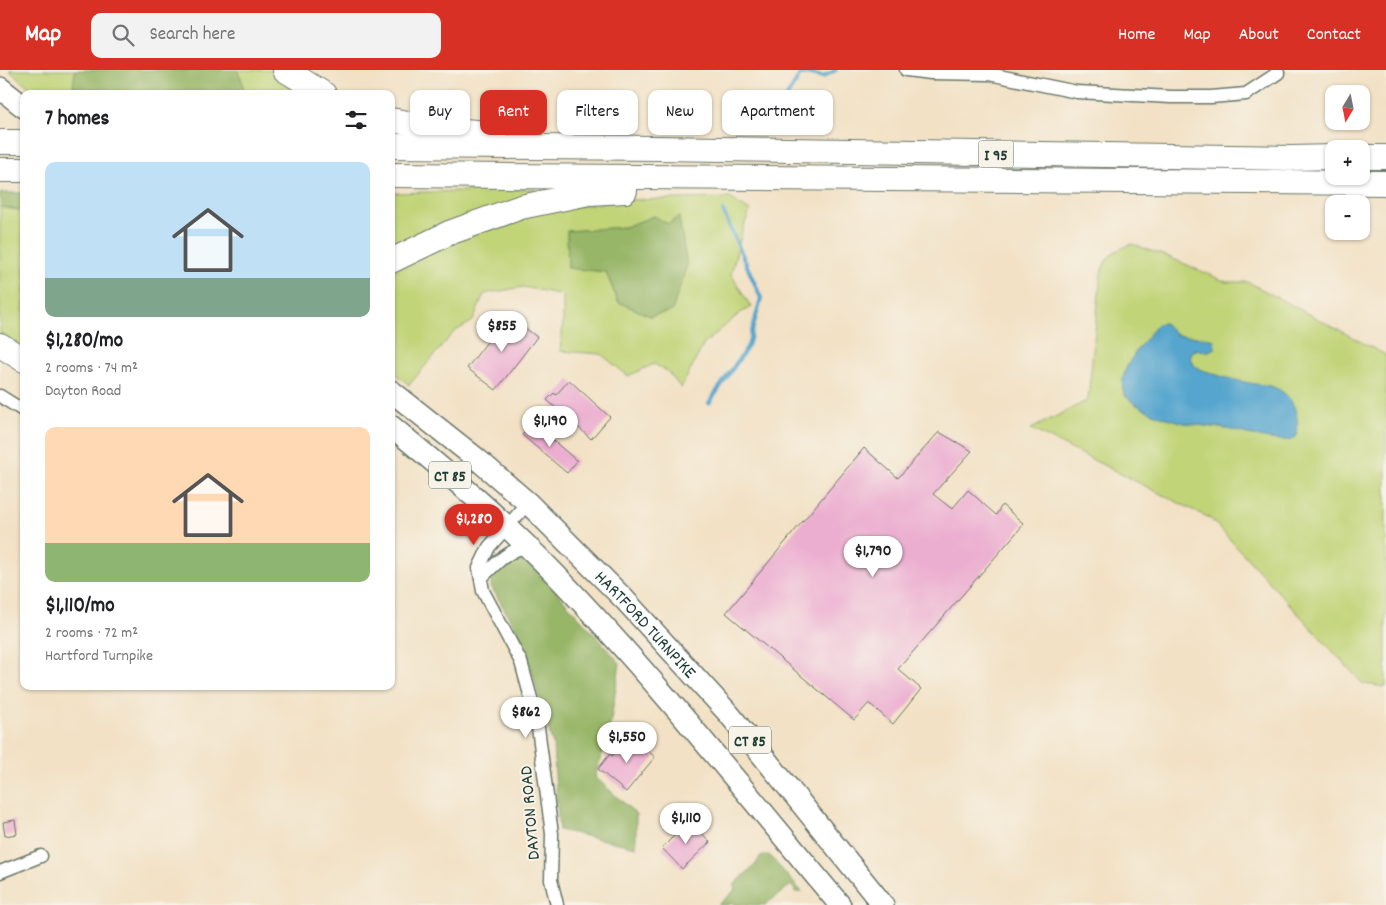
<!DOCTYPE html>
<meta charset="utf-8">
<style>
body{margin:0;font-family:Dekko,sans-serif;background:#f2f2f2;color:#202124;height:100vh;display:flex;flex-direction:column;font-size:19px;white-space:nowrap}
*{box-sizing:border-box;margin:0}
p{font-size:16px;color:#757577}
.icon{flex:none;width:28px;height:28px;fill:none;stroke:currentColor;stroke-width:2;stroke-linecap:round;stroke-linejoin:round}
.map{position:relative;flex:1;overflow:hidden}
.panel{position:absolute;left:20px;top:20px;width:375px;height:600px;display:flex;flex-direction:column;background:#fff;border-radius:10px;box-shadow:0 1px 4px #0004}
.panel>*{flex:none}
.top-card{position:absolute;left:410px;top:20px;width:475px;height:45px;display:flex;gap:10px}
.needle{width:32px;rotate:190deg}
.tools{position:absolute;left:1325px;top:15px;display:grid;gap:10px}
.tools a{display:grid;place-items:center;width:45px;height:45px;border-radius:10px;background:#fff;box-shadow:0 1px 4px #0004;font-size:25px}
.price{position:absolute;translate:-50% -42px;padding:0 11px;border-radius:18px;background:#fff;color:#222;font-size:16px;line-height:32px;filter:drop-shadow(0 1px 2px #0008)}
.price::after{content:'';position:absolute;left:50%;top:30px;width:15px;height:11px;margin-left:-8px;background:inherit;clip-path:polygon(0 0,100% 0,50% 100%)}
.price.current{background:#d93025;color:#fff}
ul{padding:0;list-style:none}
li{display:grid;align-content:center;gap:10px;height:265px;padding:0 25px}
li span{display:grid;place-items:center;height:155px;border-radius:10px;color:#555}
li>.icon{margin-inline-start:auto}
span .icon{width:90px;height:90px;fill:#fffc;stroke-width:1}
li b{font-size:21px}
h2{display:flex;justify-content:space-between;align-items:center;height:60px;padding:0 25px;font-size:21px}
.tag{padding:0 18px;border-radius:10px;background:#fff;box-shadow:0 1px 4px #0004;font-size:18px;line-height:45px}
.tag.current{background:#d93025;color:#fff}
header{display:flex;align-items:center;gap:30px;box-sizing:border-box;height:70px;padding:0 25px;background:#d93025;color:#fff}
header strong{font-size:24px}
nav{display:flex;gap:28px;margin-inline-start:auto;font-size:18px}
.search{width:350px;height:45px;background:#f2f2f2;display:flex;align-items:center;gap:12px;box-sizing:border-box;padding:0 18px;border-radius:10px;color:#757577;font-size:19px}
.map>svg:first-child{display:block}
.green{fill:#c1d478;stroke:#708856;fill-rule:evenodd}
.forest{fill:#98b668;stroke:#5c7a4e}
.water{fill:#54a5ce;stroke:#3a7181}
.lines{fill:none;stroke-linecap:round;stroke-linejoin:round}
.stream{stroke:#54a5ce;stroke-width:4}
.building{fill:#ecaed0}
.minor-casing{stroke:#697667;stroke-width:15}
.trunk-casing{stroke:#697667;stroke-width:24}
.motorway-casing{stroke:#697667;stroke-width:26}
.minor{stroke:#fff;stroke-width:12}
.trunk{stroke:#fff;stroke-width:21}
.motorway{stroke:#fff;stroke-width:24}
.labels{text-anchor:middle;stroke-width:4;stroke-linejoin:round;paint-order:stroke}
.shield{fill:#f7f3e8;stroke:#60746a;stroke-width:1}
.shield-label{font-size:16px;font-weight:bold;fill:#1f3d34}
.street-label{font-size:18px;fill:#1f3d34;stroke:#f7f3e8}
</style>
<header>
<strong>Map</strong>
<div class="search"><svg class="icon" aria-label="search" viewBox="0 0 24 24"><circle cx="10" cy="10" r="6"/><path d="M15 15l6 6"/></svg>Search here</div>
<nav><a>Home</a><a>Map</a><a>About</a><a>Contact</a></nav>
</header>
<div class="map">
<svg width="1386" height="835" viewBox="0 0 1386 835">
<rect width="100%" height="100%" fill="#f7f3e8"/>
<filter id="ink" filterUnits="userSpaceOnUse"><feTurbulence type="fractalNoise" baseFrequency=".02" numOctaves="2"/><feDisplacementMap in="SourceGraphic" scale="10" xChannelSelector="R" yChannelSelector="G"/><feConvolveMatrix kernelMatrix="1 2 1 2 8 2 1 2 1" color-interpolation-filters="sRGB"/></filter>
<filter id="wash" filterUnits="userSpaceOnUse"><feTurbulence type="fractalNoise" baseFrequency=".0096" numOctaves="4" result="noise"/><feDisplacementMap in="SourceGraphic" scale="20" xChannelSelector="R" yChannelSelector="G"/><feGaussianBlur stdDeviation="1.12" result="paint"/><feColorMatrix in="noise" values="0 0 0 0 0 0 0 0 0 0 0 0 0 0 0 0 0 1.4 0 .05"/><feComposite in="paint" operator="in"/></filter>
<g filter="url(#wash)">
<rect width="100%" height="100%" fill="#f2e1c5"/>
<g class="green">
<path d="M 9,0 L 75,0 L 74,18 L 84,24 L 37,24 Z"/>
<path d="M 237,0 L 273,0 L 308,24 L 243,24 L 241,8 Z"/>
<path d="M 535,119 L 534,125 L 391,181 L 391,123 Z"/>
<path d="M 730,128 L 750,141 L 743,158 L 731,204 L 751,237 L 740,243 L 704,274 L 681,318 L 667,301 L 654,294 L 628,306 L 601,284 L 560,281 L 563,255 L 563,225 L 523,217 L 484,224 L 473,251 L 454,262 L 409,315 L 391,300 L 391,202 L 475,160 L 536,142 L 623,130 ZM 654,146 L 668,154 L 679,147 L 672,241 L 650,246 L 618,232 L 606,202 L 568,198 L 567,161 L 625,157 Z"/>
<path d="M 0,137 L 24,141 L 24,282 L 0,268 Z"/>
<path d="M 1132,174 L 1169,187 L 1226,212 L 1248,212 L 1386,285 L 1386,617 L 1363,614 L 1211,449 L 1031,359 L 1088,330 L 1101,203 C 1107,184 1114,181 1132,174 ZM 1165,253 L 1176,265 L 1199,267 L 1214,270 L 1209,281 L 1194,280 L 1190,286 C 1190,287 1192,293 1193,294 C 1200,304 1256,316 1269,316 L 1226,359 L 1185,353 L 1164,347 L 1137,335 L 1125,326 L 1123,319 L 1126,298 L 1157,254 Z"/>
</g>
<g class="forest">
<path d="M 75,0 L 237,0 C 241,7 244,15 243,24 L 84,24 L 73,18 Z"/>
<path d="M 0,123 L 24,123 L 24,141 L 0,137 Z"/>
<path d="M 654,146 L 668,154 L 679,147 L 687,195 L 672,241 L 650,246 L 618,232 L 606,202 L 568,198 L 567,161 L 625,157 Z"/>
<path d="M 524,486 L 620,593 L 609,662 L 595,707 L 636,744 L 636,777 L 559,760 L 553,675 L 535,613 L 525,575 L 491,516 L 492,508 L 496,500 L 515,487 Z"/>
<path d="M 769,785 L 802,822 L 796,822 L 791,815 L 765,835 L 734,835 L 732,833 L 728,835 L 718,835 L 734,821 L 735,814 L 756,794 L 760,787 Z"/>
</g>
<path class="water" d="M 1165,253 L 1176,265 L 1199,267 L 1214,270 L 1215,278 L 1209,281 L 1194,280 L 1190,286 C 1193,298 1199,299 1209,302 C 1224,308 1239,311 1255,314 C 1260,315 1265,315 1270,316 C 1293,322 1300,344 1297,365 C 1295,367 1293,369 1291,370 C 1288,371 1285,370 1283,370 C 1262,370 1247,363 1227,359 C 1213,356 1199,356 1185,353 C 1170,350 1127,337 1123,320 C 1118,298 1145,271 1157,254 Z"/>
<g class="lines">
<g class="stream">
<path d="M 778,41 L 800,5 L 811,4 L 823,7 L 836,0"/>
<path d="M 709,333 L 748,276 L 761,228 L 723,141"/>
</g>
</g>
<g id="blocks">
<g class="building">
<path d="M 508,245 L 537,267 L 496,320 L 467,298 Z"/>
<path d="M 569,310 L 610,347 L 591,369 L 577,356 L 575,358 L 564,349 L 566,347 L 547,330 L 554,323 L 556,325 Z"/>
<path d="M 533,353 L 577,391 L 567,403 L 522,365 Z"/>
<path d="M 939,362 L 972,381 L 933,424 L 952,439 L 968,420 L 996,445 L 1002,435 L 1024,454 L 898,599 L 921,619 L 893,654 L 869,633 L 854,650 L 726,543 L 864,378 L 898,408 Z"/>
<path d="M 629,665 L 655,687 L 626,722 L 598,699 L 610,684 L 612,686 Z"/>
<path d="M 15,750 L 17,764 L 5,766 L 3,752 Z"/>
<path d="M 690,750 L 710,772 L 682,799 L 662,778 Z"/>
</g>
</g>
</g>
<g filter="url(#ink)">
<use href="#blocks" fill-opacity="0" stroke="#697667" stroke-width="1"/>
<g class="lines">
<g class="minor-casing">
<g id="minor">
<path d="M 906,0 L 931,3 L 989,4 L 1077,22 L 1171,27 L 1211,27 L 1246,24 L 1278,3"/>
<path d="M 0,326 L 24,341"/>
<path d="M 528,433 L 489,477 L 479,498 L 483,521 L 521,592 L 537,650 L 552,764 L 551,810 L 557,835"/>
<path d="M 481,508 C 497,493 504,483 526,476"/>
<path d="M 0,802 L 41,786"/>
</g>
</g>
<g class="trunk-casing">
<g id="trunk">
<path d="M 0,18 L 24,37"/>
<path id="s1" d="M 391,321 L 477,389 L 528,433 L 624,529 L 729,644 L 883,835"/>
<path d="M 391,356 C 448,403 503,450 554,503 C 655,608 746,723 840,835"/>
</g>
</g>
<g class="motorway-casing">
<g id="motorway">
<path d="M 285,0 L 324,24"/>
<path d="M 391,50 L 442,59 L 487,63"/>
<path d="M 0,72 L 24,72"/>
<path d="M 391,76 L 658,78 L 1291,88 L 1334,87"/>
<path d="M 1361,87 L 1386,87"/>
<path d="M 0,100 L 24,100"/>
<path d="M 391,105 L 1386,113"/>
<path d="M 391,191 L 449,163 L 521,137 L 589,123 L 625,121"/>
<path d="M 0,275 L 24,290"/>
</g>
</g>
<use href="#minor" class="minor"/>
<use href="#trunk" class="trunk"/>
<use href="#motorway" class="motorway"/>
</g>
</g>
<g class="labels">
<g class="shield">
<rect x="978.5" y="70.5" width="35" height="27" rx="4"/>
<rect x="429" y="391.5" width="42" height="27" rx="4"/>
<rect x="729" y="656.5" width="42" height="27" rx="4"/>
</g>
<g class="shield-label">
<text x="996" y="90">I 95</text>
<text x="450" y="411">CT 85</text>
<text x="750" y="676">CT 85</text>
</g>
<g class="street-label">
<text dy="6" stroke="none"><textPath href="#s1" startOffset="346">HARTFORD TURNPIKE</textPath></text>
<text transform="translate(529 743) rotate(-95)" y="6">DAYTON ROAD</text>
</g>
</g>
</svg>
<div class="tools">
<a><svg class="needle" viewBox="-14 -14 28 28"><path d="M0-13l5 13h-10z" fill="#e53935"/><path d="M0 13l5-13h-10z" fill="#757577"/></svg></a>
<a>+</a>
<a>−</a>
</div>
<b class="price" style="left:502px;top:283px">$855</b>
<b class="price" style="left:550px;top:378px">$1,190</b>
<b class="price current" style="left:474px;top:476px">$1,280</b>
<b class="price" style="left:873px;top:508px">$1,790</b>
<b class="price" style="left:526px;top:669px">$862</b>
<b class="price" style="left:627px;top:694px">$1,550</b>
<b class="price" style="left:686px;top:775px">$1,110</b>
<div class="top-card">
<a class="tag">Buy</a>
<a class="tag current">Rent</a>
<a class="tag">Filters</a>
<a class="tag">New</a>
<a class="tag">Apartment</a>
</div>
<section class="panel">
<h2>7 homes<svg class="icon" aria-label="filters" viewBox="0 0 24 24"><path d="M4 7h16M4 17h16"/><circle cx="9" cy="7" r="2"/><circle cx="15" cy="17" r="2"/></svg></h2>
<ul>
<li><span style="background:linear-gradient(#bfe0f5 75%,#7fa58c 0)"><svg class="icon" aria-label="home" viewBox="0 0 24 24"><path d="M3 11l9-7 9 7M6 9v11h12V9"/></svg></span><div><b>$1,280/mo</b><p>2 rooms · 74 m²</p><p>Dayton Road</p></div></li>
<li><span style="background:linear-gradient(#ffd9b3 75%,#8fb573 0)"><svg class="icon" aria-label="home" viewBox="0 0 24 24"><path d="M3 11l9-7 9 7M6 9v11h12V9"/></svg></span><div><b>$1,110/mo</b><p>2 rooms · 72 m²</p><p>Hartford Turnpike</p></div></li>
</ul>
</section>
</div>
